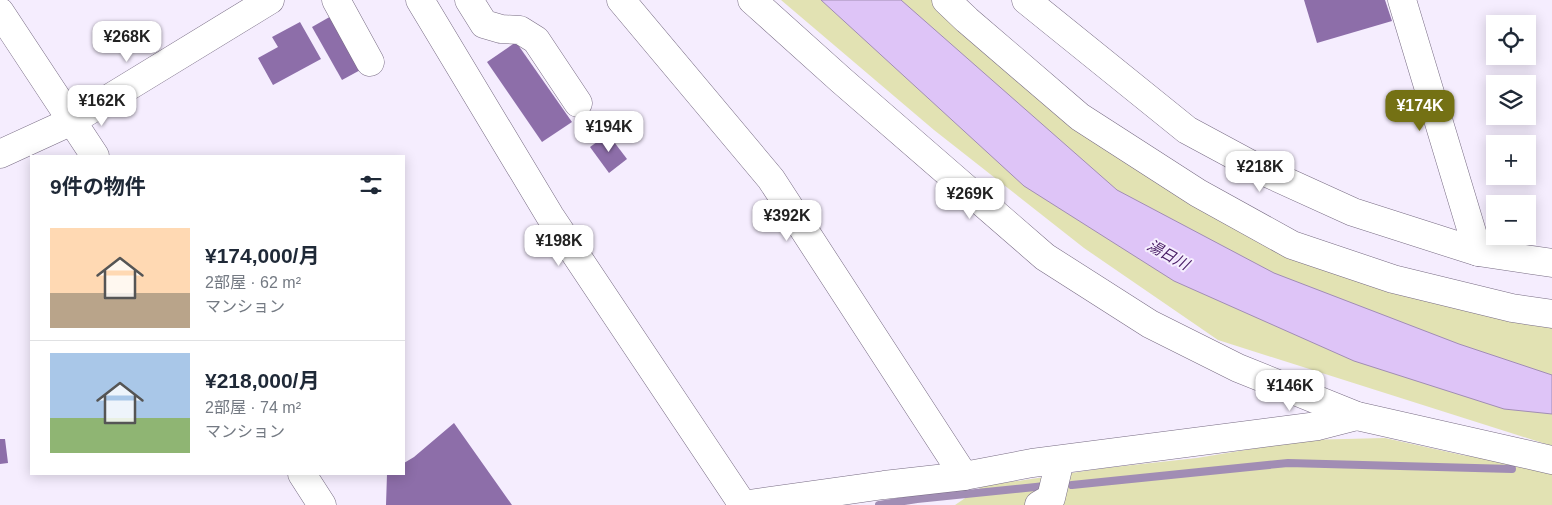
<!DOCTYPE html>
<html lang="ja">
<meta charset="utf-8">
<style>
body{margin:0;font-family:Arial,"Noto Sans JP",sans-serif;background:#f2f2f3;color:#1f2937;height:100vh;display:flex;flex-direction:column;font-size:19px;white-space:nowrap}
*{box-sizing:border-box;margin:0}
p{font-size:16px;color:#747a83}
.icon{flex:none;width:28px;height:28px;fill:none;stroke:currentColor;stroke-width:2;stroke-linecap:round;stroke-linejoin:round}
.map{position:relative;flex:1;overflow:hidden}
.sheet{position:absolute;left:30px;top:155px;width:375px;height:320px;display:flex;flex-direction:column;background:#fff;border-radius:0px;box-shadow:0 2px 12px #0003}
.sheet>*{flex:none}
.controls{position:absolute;left:1486px;top:15px;display:grid;gap:10px}
.controls a{display:grid;place-items:center;width:50px;height:50px;border-radius:0px;background:#fff;box-shadow:0 2px 12px #0003;font-size:25px}
.price{position:absolute;translate:-50% -42px;padding:0 11px;border-radius:10px;background:#fff;color:#222;font-size:16px;line-height:32px;filter:drop-shadow(0 1px 2px #0008)}
.price::after{content:'';position:absolute;left:50%;top:30px;width:15px;height:11px;margin-left:-8px;background:inherit;clip-path:polygon(0 0,100% 0,50% 100%)}
.price.selected{background:#747114;color:#fff}
ul{padding:0;list-style:none}
li{display:flex;align-items:center;gap:15px;height:125px;padding:0 20px}
li+li{border-top:1px solid #e0e1e3}
li span{display:grid;place-items:center;flex:none;width:140px;height:100px;border-radius:0px;color:#555}
li>.icon{margin-inline-start:auto}
span .icon{width:60px;height:60px;fill:#fffc;stroke-width:1}
li b{font-size:21px}
h2{display:flex;justify-content:space-between;align-items:center;height:60px;padding:0 20px;font-size:21px}
.map>svg:first-child{display:block}
.green{fill:#e2e2b3}
.water{fill:#dec4f7;stroke:#a18db4}
.lines{fill:none;stroke-linecap:round;stroke-linejoin:round}
.stream{stroke:#a18db4;stroke-width:8}
.building{fill:#8d6ea9}
.minor-casing{stroke:#776b83;stroke-width:29}
.minor{stroke:#fff;stroke-width:28}
.labels{text-anchor:middle;stroke-width:4;stroke-linejoin:round;paint-order:stroke}
.water-label{font-size:15px;font-style:italic;fill:#461a63;stroke:#f5edfe}
</style>
<div class="map">
<svg width="1552" height="505" viewBox="0 0 1552 505">
<rect width="100%" height="100%" fill="#f5edfe"/>
<g class="green">
<path d="M 781,0 L 945,0 L 1029,74 L 1319,254 L 1552,323 L 1552,446 L 1218,340 L 1084,248 L 934,130 Z"/>
<path d="M 1385,438 L 1462,455 L 1499,461 L 1552,472 L 1552,505 L 955,505 L 983,486 L 1105,468 L 1197,458 L 1305,440 Z"/>
</g>
<path class="water" d="M 821,0 L 901,0 L 1117,190 L 1274,273 L 1459,344 L 1552,375 L 1552,414 L 1504,409 L 1354,361 L 1174,281 L 1024,186 Z"/>
<g class="lines">
<g class="stream">
<path d="M 1072,485 L 1288,463 L 1512,469"/>
<path d="M 879,505 L 917,499 L 1045,486"/>
</g>
</g>
<g class="building">
<path d="M 1304,0 L 1385,0 L 1392,21 L 1317,43 Z"/>
<path d="M 333,15 L 364,68 L 342,80 L 312,27 Z"/>
<path d="M 300,22 L 321,59 L 273,85 L 258,58 L 278,47 L 272,37 Z"/>
<path d="M 516,42 L 572,122 L 542,142 L 487,62 Z"/>
<path d="M 608,134 L 627,159 L 609,173 L 590,147 Z"/>
<path d="M 454,423 L 512,505 L 386,505 L 387,474 L 404,474 L 404,463 L 414,457 Z"/>
<path d="M 0,439 L 5,439 L 8,463 L 0,464 Z"/>
</g>
<g class="lines">
<g class="minor-casing">
<g id="minor">
<path d="M 336,0 L 370,62"/>
<path d="M 420,0 L 550,216 L 743,505"/>
<path d="M 469,0 L 484,24 L 501,29 L 520,30 L 536,40 L 578,103"/>
<path d="M 621,0 L 771,179 L 964,476"/>
<path d="M 752,0 L 841,80 L 1045,257 L 1150,324 L 1238,368 L 1357,416 L 1552,460"/>
<path d="M 946,0 L 967,20 L 1080,117 L 1198,193 L 1292,245 L 1393,279 L 1512,308 L 1552,314"/>
<path d="M 1026,0 L 1187,130 L 1265,172 L 1353,212 L 1478,252 L 1552,263"/>
<path d="M 1402,0 L 1478,252"/>
<path d="M 0,12 L 95,156"/>
<path d="M 0,154 L 72,121 L 270,0"/>
<path d="M 302,474 L 322,505"/>
<path d="M 742,505 L 884,485 L 964,476 L 1032,463 L 1318,426 L 1357,416"/>
<path d="M 1039,505 L 1051,498 L 1060,460"/>
</g>
</g>
<use href="#minor" class="minor"/>
</g>
<g class="labels">
<g class="water-label">
<text transform="translate(1168 255) rotate(29)" y="5">湯日川</text>
</g>
</g>
</svg>
<div class="controls">
<a><svg class="icon" aria-label="locate" viewBox="0 0 24 24"><circle cx="12" cy="12" r="6"/><path d="M12 2v4M12 18v4M2 12h4M18 12h4"/></svg></a>
<a><svg class="icon" aria-label="layers" viewBox="0 0 24 24"><path d="M12 4l9 5-9 5-9-5zM3 14l9 5 9-5"/></svg></a>
<a>+</a>
<a>−</a>
</div>
<b class="price" style="left:127px;top:63px">¥268K</b>
<b class="price" style="left:102px;top:127px">¥162K</b>
<b class="price selected" style="left:1420px;top:132px">¥174K</b>
<b class="price" style="left:609px;top:153px">¥194K</b>
<b class="price" style="left:1260px;top:193px">¥218K</b>
<b class="price" style="left:970px;top:220px">¥269K</b>
<b class="price" style="left:787px;top:242px">¥392K</b>
<b class="price" style="left:559px;top:267px">¥198K</b>
<b class="price" style="left:1290px;top:412px">¥146K</b>
<section class="sheet">
<h2>9件の物件<svg class="icon" aria-label="filters" viewBox="0 0 24 24"><path d="M4 7h16M4 17h16"/><circle cx="9" cy="7" r="2"/><circle cx="15" cy="17" r="2"/></svg></h2>
<ul>
<li><span style="background:linear-gradient(#ffd9b3 65%,#b9a48a 0)"><svg class="icon" aria-label="home" viewBox="0 0 24 24"><path d="M3 11l9-7 9 7M6 9v11h12V9"/></svg></span><div><b>¥174,000/月</b><p>2部屋 · 62 m²</p><p>マンション</p></div></li>
<li><span style="background:linear-gradient(#a9c7e8 65%,#8fb573 0)"><svg class="icon" aria-label="home" viewBox="0 0 24 24"><path d="M3 11l9-7 9 7M6 9v11h12V9"/></svg></span><div><b>¥218,000/月</b><p>2部屋 · 74 m²</p><p>マンション</p></div></li>
</ul>
</section>
</div>
